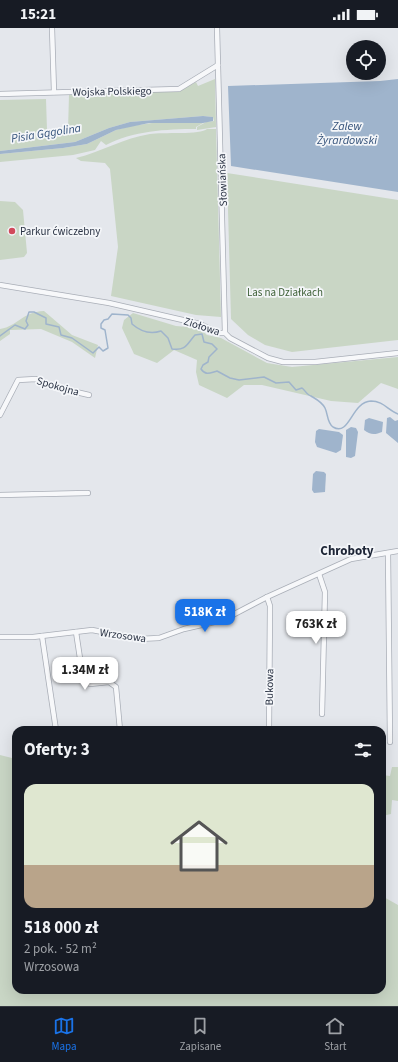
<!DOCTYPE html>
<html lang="pl">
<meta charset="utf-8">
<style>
body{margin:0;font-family:"Source Sans 3",sans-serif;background:#242831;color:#f1f3f6;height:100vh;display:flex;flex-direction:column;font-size:15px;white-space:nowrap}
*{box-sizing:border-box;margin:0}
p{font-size:13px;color:#9ea1a6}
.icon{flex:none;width:22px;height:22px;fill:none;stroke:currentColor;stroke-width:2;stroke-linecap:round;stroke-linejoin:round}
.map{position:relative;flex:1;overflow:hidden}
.drawer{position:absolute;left:12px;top:698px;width:374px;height:268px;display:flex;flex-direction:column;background:#171b24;border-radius:12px;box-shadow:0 4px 16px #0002}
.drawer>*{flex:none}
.fabs{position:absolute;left:346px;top:12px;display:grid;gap:8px}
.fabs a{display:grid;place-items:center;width:40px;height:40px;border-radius:50%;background:#171b24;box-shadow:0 4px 16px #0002;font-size:20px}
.price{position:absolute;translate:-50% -34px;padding:0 9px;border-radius:8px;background:#fff;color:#222;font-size:13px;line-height:26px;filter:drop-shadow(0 1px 2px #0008)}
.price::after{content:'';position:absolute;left:50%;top:24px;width:12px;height:9px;margin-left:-6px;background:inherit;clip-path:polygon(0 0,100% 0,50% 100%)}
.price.on{background:#1a73e8;color:#fff}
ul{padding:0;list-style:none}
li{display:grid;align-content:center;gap:8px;height:212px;padding:0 12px}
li+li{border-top:1px solid #363941}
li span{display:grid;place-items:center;height:124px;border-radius:12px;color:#555}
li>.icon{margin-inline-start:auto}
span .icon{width:72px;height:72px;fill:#fffc;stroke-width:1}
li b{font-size:17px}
h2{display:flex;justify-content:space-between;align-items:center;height:48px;padding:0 12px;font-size:17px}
.status{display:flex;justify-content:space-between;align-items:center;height:28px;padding:0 20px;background:#171b24;direction:ltr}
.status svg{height:11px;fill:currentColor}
.tab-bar{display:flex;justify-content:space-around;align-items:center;height:56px;border-top:1px solid #363941;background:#171b24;font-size:11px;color:#9ea1a6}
.tab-bar a{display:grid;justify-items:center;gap:2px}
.tab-bar .on{color:#1a73e8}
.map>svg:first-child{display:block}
.green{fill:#c9d6c5}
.water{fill:#9fb4cc}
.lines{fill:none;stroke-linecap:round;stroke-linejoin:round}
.stream{stroke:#9fb4cc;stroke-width:1.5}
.street-casing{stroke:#a9aeb7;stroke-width:6}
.street{stroke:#f7f8fa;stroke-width:4.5}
.poi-dot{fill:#d1495b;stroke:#f4f6f9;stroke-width:1.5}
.labels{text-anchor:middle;stroke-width:3.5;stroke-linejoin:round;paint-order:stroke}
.street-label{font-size:11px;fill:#2b3445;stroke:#f4f6f9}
.poi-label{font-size:11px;fill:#2b3445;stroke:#f4f6f9;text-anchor:start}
.park-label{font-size:11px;fill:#3f6138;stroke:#f4f6f9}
.water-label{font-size:12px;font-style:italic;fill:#34527a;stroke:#f4f6f9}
.quarter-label{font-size:13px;font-weight:bold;fill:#1d2536;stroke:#f4f6f9}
</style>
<div class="status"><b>15:21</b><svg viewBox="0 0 49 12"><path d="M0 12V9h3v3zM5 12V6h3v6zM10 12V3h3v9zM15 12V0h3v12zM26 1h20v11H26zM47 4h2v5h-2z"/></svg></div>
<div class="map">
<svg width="398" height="978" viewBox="0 0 398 978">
<rect width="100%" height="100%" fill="#e4e7ec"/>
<g class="green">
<path d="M 215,51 L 216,99 L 197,102 L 197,99 L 206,94 L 214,93 L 213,89 L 203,88 L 130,94 L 109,100 L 75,114 L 0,123 L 0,72 L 46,71 L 47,102 L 68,102 L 69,67 L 180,63 L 196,54 L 198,58 Z"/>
<path d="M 159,94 L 203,95 L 196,99 L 196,101 C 166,101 133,103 106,117 L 101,113 L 95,122 L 73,127 L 0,134 L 0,126 L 63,120 L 87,116 L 116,102 L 131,98 Z"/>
<path d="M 207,101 L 216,101 L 221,289 L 196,287 L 111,268 L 118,219 L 110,141 L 105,135 L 81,133 L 76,130 C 101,124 124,110 150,106 C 162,104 201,107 207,101 Z"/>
<path d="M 227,145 L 398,172 L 398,312 L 292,324 L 265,317 L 248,307 L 231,291 Z"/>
<path d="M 0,173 L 15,174 L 23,182 L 27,225 L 24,229 L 0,232 Z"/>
<path d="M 44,283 L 72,307 L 98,317 L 95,330 L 72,314 L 41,301 L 10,302 L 10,306 L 0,313 L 0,301 C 18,298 22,284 44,283 Z"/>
<path d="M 133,285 L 176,298 L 199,300 L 207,307 L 221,310 L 267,335 L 292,339 L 398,329 L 398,361 L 381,355 L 358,375 L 331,373 L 262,357 L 244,357 L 227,370 L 199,357 L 196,344 L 197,332 L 174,322 L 157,335 L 134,326 L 122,300 L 124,292 Z"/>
<path d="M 0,727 L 16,731 L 16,962 L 382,962 L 382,868 L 398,877 L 398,978 L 0,978 Z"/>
<path d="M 392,739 L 398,739 L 398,773 L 392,772 L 391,786 L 382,788 L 382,747 L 390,748 Z"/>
</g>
<g class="water">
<path d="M 398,51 L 398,164 L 231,138 L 228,58 L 380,53 Z"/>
<path d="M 203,88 L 213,89 L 213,93 L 203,95 L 149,95 L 116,102 L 87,116 L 63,120 L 0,126 L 0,123 L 75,114 L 109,100 L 130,94 Z"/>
<path d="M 390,389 L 395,393 L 398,392 L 398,415 L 386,405 L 387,390 Z"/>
<path d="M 369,390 L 383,394 L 382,404 C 375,407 370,407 364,402 L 365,392 Z"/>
<path d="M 351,399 L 356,400 L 358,404 L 355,428 L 351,430 L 346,429 L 346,402 Z"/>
<path d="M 319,401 L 339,404 L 343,407 L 341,422 L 336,425 L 317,419 L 315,414 L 316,403 Z"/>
<path d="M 316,443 L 324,444 L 326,446 L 325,464 L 314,465 L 312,462 L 313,446 Z"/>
</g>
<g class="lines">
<path class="stream" d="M 0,308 L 15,297 L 25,301 L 28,297 L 26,293 L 29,284 L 34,284 L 46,290 L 46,296 L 59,299 L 61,307 L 72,310 L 93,325 L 99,319 L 103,323 L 108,320 L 105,302 L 101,300 L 101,296 L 104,292 L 108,291 L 112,286 L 128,287 L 131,290 L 132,296 C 140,303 149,307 161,303 L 168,310 L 172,321 C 186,323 187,316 195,307 L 202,306 L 204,314 L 212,316 L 217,321 L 209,329 L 208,334 L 203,337 L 201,341 C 206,348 210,345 217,343 L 230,350 L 239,352 L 264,349 L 276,355 L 289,354 L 296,362 L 302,360 C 305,362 307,367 311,368 C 316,371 322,374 325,380 C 328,386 327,395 333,399 C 350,409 351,374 371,373 C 383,373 388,382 398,386"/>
<g class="street-casing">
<g id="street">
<path d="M 52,0 L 54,64"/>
<path d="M 217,0 L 225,305"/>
<path d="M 0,66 L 179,61 L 218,37"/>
<path d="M 0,257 L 109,275 L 200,296 L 218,305 L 225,305 L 230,310 L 268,330 L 283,334 L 315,334 L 398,325"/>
<path d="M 0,387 L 18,352 L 36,351 L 59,360 L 89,367"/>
<path d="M 0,467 L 88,465"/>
<path d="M 388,525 L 390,714"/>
<path d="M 319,546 L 325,564 L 322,686"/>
<path d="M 267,569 L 270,578 L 269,702"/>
<path d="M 76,604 L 83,650 L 90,656 L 109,654 L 116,659 L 120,702"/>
<path d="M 42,608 L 56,702"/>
<path d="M 0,609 L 33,609 L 92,602 L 139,611 L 159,610 L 184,601 L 223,592 L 267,569 L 351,531 L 398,523"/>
</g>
</g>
<use href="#street" class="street"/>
</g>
<circle class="poi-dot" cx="12" cy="203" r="4"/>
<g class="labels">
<g class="street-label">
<text transform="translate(112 63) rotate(-1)" y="4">Wojska Polskiego</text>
<text transform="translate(222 152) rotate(-92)" y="4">Słowiańska</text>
<text transform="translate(202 298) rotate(18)" y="4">Ziołowa</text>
<text transform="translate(58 358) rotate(16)" y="4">Spokojna</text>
<text transform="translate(123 607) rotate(8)" y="4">Wrzosowa</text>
<text transform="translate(269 659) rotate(-89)" y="4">Bukowa</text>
</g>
<g class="poi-label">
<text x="20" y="207">Parkur ćwiczebny</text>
</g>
<g class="park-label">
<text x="285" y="268">Las na Działkach</text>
</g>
<g class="water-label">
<text x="347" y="102">Zalew<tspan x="347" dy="14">Żyrardowski</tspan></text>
<text transform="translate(46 105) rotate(-9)" y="4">Pisia Gągolina</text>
</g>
<g class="quarter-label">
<text x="347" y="527">Chroboty</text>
</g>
</g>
</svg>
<div class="fabs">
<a><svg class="icon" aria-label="locate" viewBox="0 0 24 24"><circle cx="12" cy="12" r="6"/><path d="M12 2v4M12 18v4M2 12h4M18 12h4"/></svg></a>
</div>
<b class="price on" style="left:205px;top:605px">518K zł</b>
<b class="price" style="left:316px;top:617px">763K zł</b>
<b class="price" style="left:85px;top:663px">1.34M zł</b>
<section class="drawer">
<h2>Oferty: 3<svg class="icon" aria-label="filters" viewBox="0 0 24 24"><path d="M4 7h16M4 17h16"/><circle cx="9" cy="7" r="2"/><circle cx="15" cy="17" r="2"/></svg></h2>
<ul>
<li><span style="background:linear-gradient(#dfe7d0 65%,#b9a48a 0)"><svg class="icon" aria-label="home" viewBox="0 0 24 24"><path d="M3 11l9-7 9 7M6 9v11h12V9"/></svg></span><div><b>518 000 zł</b><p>2 pok. · 52 m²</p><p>Wrzosowa</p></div></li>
</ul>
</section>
</div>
<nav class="tab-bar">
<a class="on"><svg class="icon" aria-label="map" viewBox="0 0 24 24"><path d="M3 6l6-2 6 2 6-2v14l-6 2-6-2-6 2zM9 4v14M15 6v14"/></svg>Mapa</a>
<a><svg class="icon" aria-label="saved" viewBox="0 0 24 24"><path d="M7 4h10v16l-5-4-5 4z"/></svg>Zapisane</a>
<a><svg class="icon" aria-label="home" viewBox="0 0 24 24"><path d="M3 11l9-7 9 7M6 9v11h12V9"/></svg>Start</a>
</nav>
